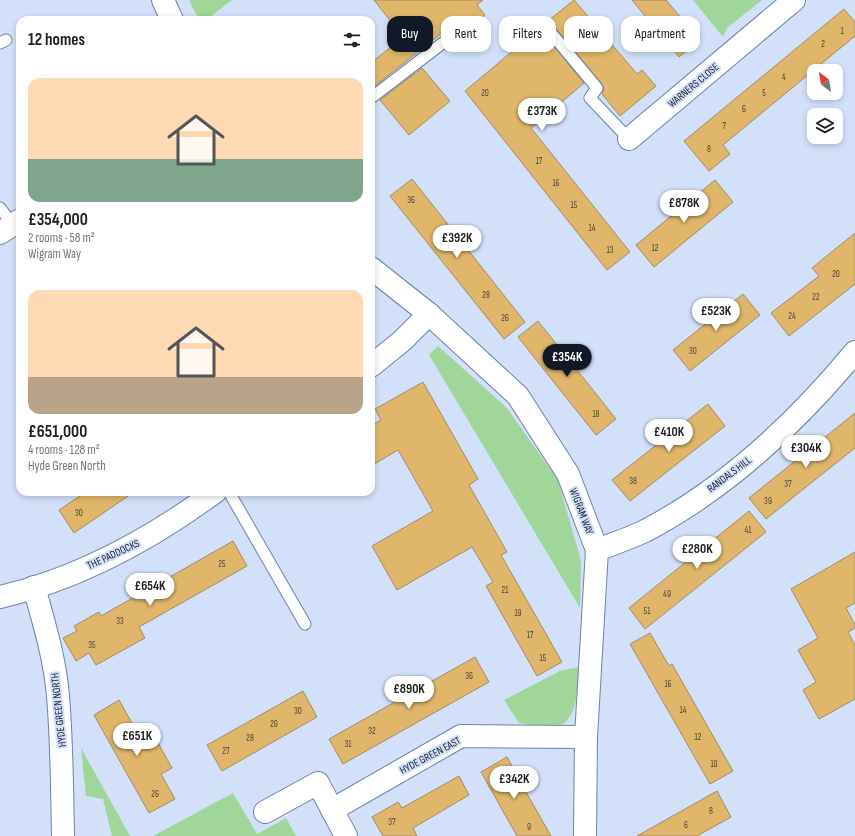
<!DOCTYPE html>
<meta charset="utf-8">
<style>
body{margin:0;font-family:"Sofia Sans Condensed",sans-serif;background:#f2f2f2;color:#222;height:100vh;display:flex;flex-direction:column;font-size:15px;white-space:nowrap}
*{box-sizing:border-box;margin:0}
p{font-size:13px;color:#767676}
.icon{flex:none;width:22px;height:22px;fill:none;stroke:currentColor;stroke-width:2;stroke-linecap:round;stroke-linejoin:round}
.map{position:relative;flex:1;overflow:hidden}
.sheet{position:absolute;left:16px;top:16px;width:359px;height:480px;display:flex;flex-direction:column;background:#fff;border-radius:12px;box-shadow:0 2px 6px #0003}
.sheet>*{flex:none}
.hud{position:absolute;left:387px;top:16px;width:380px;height:36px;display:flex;gap:8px}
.needle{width:26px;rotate:329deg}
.buttons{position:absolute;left:807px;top:64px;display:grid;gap:8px}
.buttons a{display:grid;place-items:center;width:36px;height:36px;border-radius:8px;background:#fff;box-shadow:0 2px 6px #0003;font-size:20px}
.price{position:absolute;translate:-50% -34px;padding:0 9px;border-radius:14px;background:#fff;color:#222;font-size:13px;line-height:26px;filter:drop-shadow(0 1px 2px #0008)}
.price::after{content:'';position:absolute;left:50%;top:24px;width:12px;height:9px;margin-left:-6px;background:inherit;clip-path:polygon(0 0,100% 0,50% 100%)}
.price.current{background:#111827;color:#fff}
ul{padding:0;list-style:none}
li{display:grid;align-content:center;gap:8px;height:212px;padding:0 12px}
li span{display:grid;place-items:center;height:124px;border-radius:12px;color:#555}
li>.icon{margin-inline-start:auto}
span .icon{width:72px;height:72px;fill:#fffc;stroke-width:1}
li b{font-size:17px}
h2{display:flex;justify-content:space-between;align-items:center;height:48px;padding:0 12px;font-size:17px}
.tag{padding:0 14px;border-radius:12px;background:#fff;box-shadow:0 2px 6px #0003;font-size:14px;line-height:36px}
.tag.current{background:#111827;color:#fff}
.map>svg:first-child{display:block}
.green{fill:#a0d699}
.building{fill:#e0b76a;stroke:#a18b62}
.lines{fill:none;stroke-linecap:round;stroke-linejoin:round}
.service-casing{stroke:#6d82a8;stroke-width:13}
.minor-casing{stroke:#6d82a8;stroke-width:24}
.service{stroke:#fff;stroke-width:11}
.minor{stroke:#fff;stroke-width:22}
.labels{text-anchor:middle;stroke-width:4;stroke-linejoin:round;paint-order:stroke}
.number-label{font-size:9px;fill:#464239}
.street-label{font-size:11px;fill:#131b29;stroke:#d2e1f9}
</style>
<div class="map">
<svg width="855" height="836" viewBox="0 0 855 836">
<rect width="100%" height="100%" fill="#d2e1f9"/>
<g class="green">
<path d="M 189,0 L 232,0 L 206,20 L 199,20 Z"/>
<path d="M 693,0 L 762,0 L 727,28 L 723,37 Z"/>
<path d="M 438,346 L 507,408 L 558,480 L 581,561 L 580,608 L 429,355 Z"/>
<path d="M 579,667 C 577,687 580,727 550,727 C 540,727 529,724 519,723 L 504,700 L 560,671 Z"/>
<path d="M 81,748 L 130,836 L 112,836 L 103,799 L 86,796 Z"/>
<path d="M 233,793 L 257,834 L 286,818 L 296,836 L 153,836 Z"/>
</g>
<g class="building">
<path d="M 374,0 L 483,0 L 477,5 L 485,15 L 465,31 L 457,21 L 371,89 L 371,63 L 403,37 Z"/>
<path d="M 574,0 L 637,74 L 642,70 L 656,86 L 620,116 L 602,94 L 604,88 L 602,84 L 552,24 L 548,21 Z"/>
<path d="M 632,0 L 666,0 L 700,40 L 679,57 Z"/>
<path d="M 844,9 L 855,22 L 855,36 L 723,145 L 730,154 L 709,171 L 684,141 Z"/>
<path d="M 540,28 L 542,32 L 584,83 L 531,128 L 630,252 L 607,270 L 465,91 Z"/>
<path d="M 422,68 L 450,101 L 409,135 L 380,100 Z"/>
<path d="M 412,179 L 525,322 L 504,339 L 390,196 Z"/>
<path d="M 715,180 L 733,202 L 654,267 L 636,245 Z"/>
<path d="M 855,233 L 855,284 L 789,336 L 771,313 L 819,276 L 812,268 Z"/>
<path d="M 743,294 L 760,315 L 690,371 L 673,350 Z"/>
<path d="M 538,321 L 616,419 L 596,435 L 518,337 Z"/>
<path d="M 423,382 L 478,479 L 469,485 L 507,552 L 501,555 L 562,662 L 537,676 L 486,586 L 493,582 L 472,547 L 397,590 L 372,546 L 433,511 L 398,450 L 371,466 L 371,426 L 381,420 L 375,409 Z"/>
<path d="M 708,404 L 725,426 L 630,501 L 612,480 Z"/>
<path d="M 855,413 L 855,448 L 766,519 L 749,498 Z"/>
<path d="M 86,492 L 134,492 L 74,533 L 59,510 Z"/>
<path d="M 749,511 L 766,532 L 645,629 L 629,608 Z"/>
<path d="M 233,541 L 247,566 L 139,627 L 145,638 L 96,665 L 89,653 L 76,661 L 63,638 L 77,631 L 74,626 L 99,612 L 101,616 Z"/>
<path d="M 855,552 L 855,603 L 846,608 L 855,625 L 855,628 L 848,632 L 855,645 L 855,699 L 819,719 L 803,690 L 816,682 L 798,650 L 818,638 L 791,589 Z"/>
<path d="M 650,633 L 669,666 L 672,664 L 733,771 L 710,784 L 630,644 Z"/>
<path d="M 475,657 L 489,682 L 343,764 L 329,739 Z"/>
<path d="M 303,691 L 317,717 L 222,771 L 207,745 Z"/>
<path d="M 119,700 L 147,750 L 158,743 L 172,768 L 161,774 L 175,799 L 149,813 L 94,715 Z"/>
<path d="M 507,757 L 530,799 L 551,836 L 517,836 L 481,772 Z"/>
<path d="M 459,776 L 469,795 L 413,828 L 417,836 L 383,836 L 372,817 L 398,802 L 402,808 Z"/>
<path d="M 717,791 L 731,817 L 697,836 L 637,836 Z"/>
</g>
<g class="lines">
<g class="service-casing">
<g id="service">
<path d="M 547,28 L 597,88 L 590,98 L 629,139"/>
<path d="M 0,43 L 6,40"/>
<path d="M 371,98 L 444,42"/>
<path d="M 0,208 L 13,225"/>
<path d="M 229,492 L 305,624"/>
</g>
</g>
<g class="minor-casing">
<g id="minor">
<path d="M 163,0 L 172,20"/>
<path d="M 629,139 L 794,0"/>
<path d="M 0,233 L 20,220"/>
<path d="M 371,268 L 429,314 L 518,396 L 568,474 L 597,550 L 586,737 L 585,836"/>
<path d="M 371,366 L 402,341 L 429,314"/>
<path d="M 597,550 C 613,544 630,538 645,531 C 727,488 797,422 855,352"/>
<path d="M 34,587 C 44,623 55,659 58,696 C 62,743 62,789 63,836"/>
<path d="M 0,597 C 78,579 151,539 215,492"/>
<path d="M 332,810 L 461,736 L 586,737"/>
<path d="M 265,812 L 318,783 L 346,836"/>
</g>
</g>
<use href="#service" class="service"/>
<use href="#minor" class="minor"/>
</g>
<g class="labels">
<g class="number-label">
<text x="842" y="34">1</text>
<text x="823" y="47">2</text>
<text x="784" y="80">4</text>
<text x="485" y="96">20</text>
<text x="764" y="96">5</text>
<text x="744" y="112">6</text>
<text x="724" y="129">7</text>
<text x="709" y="152">8</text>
<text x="539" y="164">17</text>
<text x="556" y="186">16</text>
<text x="411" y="203">36</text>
<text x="574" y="208">15</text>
<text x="592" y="231">14</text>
<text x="655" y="251">12</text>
<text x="610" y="253">13</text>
<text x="836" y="277">20</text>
<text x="486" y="298">28</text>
<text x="816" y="300">22</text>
<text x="792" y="319">24</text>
<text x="505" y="321">26</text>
<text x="693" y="354">30</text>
<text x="596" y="417">18</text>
<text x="633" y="484">38</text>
<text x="788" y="487">37</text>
<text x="768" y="504">39</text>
<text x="79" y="516">30</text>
<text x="748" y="533">41</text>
<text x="222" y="567">25</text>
<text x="505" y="593">21</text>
<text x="667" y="597">49</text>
<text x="647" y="614">51</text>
<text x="518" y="616">19</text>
<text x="120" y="624">33</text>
<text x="530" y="638">17</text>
<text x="92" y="648">35</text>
<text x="543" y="661">15</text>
<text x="469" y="679">36</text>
<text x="668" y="687">16</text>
<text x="683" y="713">14</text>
<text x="298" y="714">30</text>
<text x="274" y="727">29</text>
<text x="372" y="734">32</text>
<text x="698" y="740">12</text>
<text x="250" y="741">28</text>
<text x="348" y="747">31</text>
<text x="226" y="754">27</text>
<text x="714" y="767">10</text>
<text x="155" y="797">26</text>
<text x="711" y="814">8</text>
<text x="392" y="825">37</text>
<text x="686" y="828">6</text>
<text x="529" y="830">9</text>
</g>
<g class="street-label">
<text transform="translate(693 85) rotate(-40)" y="4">WARNERS CLOSE</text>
<text transform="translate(729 474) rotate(-37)" y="4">RANDALS HILL</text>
<text transform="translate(582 511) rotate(69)" y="4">WIGRAM WAY</text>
<text transform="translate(113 554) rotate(-25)" y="4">THE PADDOCKS</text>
<text transform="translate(58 710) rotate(-96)" y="4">HYDE GREEN NORTH</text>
<text transform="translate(430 755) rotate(-28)" y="4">HYDE GREEN EAST</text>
</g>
</g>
</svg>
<div class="buttons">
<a><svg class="needle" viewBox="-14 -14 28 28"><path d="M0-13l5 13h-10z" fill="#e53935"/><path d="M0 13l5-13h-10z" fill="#767676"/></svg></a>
<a><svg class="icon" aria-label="layers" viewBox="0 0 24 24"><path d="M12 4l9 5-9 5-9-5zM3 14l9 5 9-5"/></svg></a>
</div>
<b class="price" style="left:542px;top:132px">£373K</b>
<b class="price" style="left:684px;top:224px">£878K</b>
<b class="price" style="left:457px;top:259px">£392K</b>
<b class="price" style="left:716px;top:332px">£523K</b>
<b class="price current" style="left:567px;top:378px">£354K</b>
<b class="price" style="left:669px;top:453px">£410K</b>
<b class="price" style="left:806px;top:469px">£304K</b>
<b class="price" style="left:697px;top:570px">£280K</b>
<b class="price" style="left:150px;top:607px">£654K</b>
<b class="price" style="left:409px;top:710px">£890K</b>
<b class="price" style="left:137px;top:757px">£651K</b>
<b class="price" style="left:514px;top:800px">£342K</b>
<div class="hud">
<a class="tag current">Buy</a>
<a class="tag">Rent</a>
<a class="tag">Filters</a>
<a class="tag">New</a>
<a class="tag">Apartment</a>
</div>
<section class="sheet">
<h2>12 homes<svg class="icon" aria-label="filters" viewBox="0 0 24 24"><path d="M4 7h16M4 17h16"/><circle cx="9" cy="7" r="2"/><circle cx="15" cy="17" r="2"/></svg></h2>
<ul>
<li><span style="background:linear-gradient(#ffd9b3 65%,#7fa58c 0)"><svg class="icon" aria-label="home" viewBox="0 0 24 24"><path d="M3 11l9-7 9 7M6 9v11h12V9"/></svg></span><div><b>£354,000</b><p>2 rooms · 58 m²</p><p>Wigram Way</p></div></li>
<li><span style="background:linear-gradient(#ffd9b3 70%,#b9a48a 0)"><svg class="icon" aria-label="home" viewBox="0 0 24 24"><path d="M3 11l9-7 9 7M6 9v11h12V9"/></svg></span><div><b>£651,000</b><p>4 rooms · 128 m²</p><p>Hyde Green North</p></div></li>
</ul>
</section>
</div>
